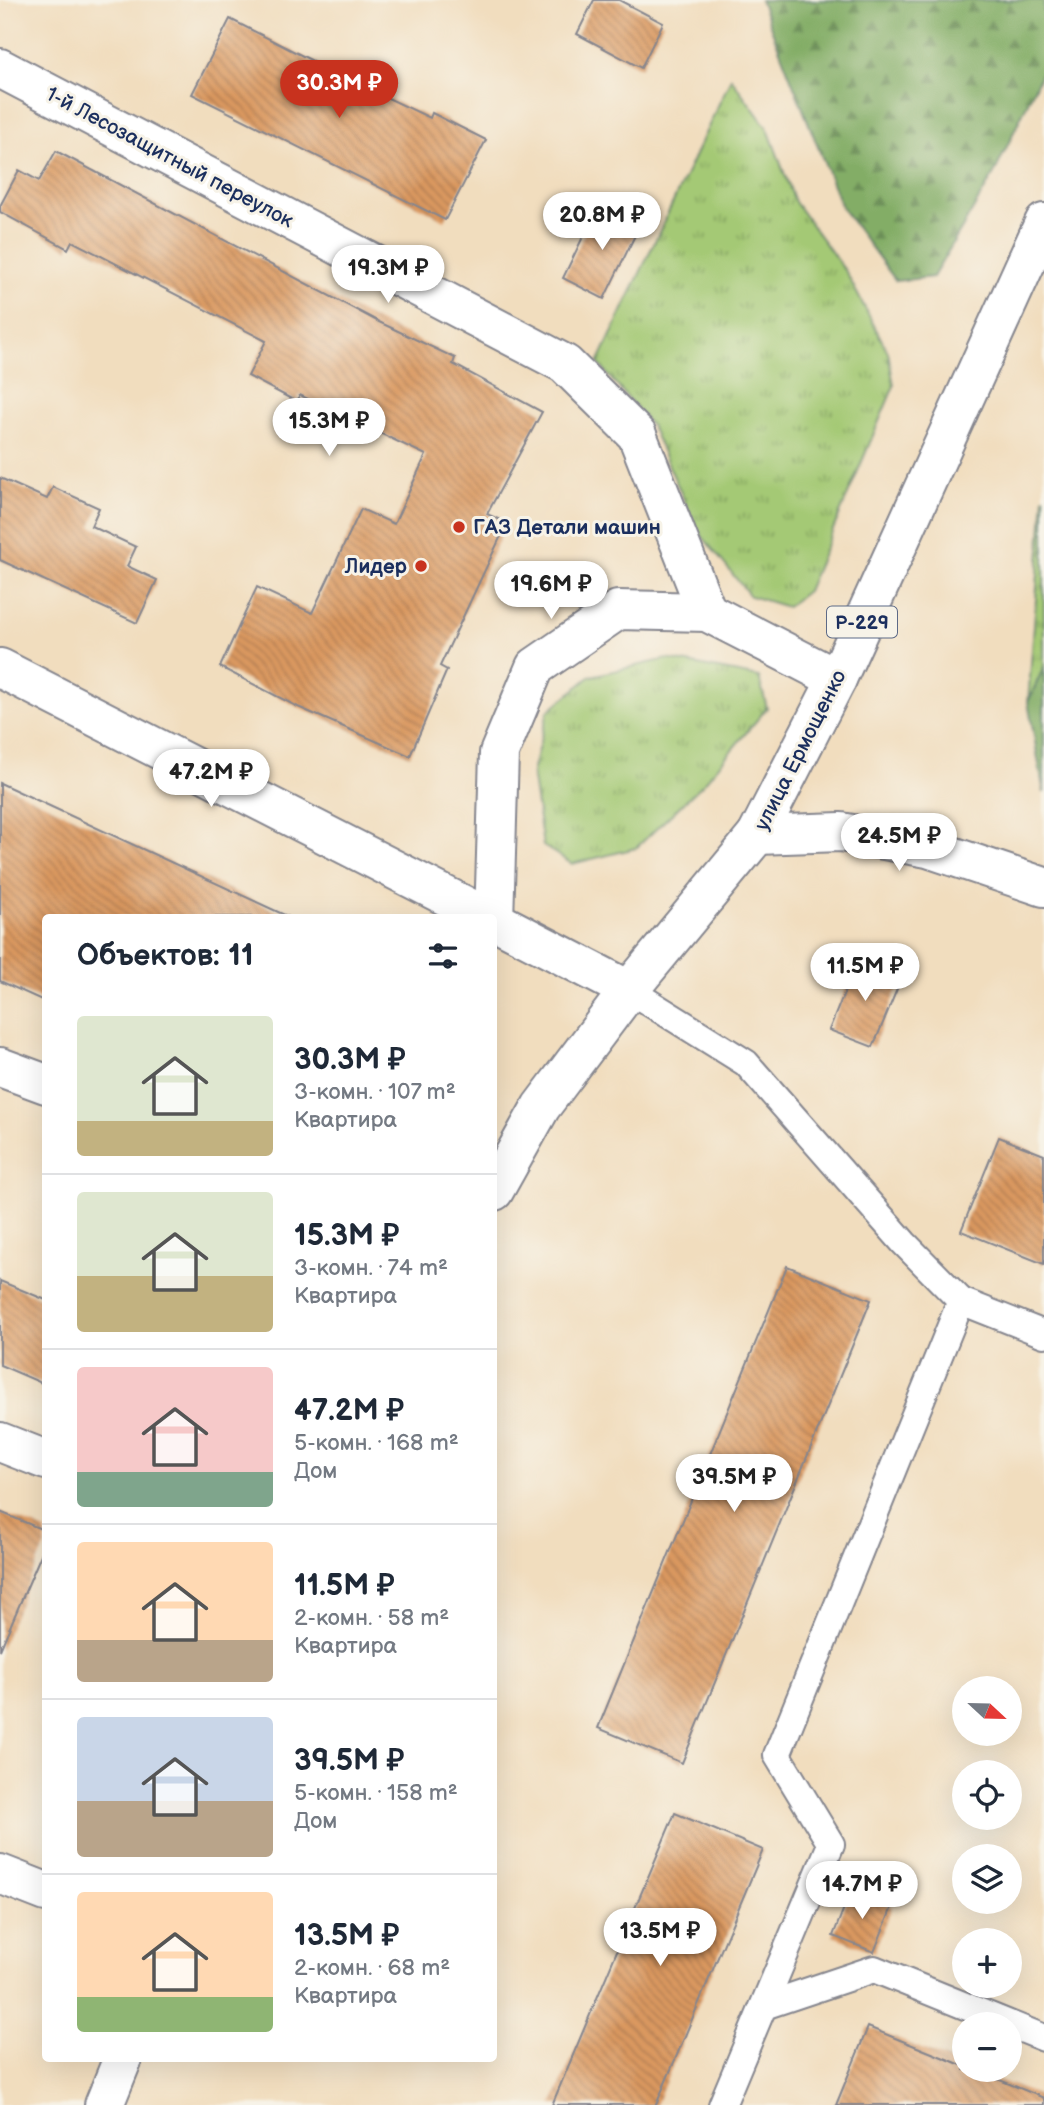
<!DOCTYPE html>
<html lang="ru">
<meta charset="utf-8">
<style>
body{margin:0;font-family:"Balsamiq Sans",sans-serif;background:#f6f6f7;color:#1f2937;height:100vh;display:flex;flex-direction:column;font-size:26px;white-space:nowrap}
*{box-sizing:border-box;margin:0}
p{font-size:23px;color:#747a83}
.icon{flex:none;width:38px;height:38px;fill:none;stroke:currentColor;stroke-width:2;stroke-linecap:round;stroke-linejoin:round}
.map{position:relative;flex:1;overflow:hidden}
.panel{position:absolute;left:42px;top:914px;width:455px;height:1148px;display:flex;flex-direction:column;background:#fff;border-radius:7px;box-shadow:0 7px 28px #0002}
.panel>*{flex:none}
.needle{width:46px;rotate:112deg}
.buttons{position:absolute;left:952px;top:1676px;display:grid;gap:14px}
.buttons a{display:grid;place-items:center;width:70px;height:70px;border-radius:50%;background:#fff;box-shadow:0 7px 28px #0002;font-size:35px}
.price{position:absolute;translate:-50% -60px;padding:0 16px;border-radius:24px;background:#fff;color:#222;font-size:23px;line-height:46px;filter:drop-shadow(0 2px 4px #0008)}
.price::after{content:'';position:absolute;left:50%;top:42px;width:21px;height:16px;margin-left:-10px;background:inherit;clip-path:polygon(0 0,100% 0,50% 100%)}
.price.on{background:#c8321e;color:#fff}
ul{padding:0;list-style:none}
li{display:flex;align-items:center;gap:21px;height:175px;padding:0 35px}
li+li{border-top:2px solid #e0e1e3}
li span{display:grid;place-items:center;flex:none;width:196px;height:140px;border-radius:7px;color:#555}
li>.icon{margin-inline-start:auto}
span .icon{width:84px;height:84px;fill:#fffc;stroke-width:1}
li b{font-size:30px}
h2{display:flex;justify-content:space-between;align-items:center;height:84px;padding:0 35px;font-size:30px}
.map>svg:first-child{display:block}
.grass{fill:url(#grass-tufts);stroke:#607c69;stroke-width:2}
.forest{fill:url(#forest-firs);stroke:#4f6e62;stroke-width:2}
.building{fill:url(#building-back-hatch)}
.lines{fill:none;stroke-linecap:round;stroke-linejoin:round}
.service-casing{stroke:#86868e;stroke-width:30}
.minor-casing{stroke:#86868e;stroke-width:42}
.tertiary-casing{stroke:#86868e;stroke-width:42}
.trunk-casing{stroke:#86868e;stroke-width:42}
.service{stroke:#fff;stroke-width:26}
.minor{stroke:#fff;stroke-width:38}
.tertiary{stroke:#fff;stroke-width:38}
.trunk{stroke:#fff;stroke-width:38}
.poi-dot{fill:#c8321e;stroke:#f7f3e8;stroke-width:2.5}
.labels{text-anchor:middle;stroke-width:6;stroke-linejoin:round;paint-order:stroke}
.shield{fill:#f7f3e8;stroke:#5d6a87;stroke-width:2}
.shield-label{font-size:19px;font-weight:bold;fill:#1b2f5e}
.street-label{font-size:21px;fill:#1b2f5e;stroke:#f7f3e8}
.poi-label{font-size:21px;font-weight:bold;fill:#1b2f5e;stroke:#f7f3e8;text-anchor:start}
</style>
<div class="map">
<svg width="1044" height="2105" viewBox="0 0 1044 2105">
<defs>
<pattern id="grass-tufts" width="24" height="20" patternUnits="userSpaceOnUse" patternTransform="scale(1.75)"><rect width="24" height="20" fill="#a4c974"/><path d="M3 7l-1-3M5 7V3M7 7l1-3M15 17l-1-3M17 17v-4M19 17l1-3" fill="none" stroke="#85a462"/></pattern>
<pattern id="forest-firs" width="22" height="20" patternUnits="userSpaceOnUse" patternTransform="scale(1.75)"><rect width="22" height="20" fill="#83ad66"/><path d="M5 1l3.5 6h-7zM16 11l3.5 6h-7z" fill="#6a8d57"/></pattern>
<pattern id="building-back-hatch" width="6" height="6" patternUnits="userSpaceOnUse" patternTransform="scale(1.75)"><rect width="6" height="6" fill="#da985f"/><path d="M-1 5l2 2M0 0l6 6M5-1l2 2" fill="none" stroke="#b07c52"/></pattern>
</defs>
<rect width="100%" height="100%" fill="#f7f3e8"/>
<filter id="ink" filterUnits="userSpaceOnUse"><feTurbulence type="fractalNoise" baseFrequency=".0143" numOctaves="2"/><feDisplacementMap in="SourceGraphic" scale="14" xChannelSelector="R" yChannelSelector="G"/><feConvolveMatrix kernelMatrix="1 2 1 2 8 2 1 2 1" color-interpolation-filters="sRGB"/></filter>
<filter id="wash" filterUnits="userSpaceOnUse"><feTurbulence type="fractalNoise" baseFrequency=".00686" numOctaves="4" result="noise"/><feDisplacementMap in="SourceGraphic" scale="28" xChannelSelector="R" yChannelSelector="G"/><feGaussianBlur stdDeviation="1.57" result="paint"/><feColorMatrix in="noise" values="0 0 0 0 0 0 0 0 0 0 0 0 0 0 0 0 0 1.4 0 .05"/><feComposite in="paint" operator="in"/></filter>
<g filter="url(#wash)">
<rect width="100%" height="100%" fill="#f1ddbe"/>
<g class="grass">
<path d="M 731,78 L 768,129 L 795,202 L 846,272 L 888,352 L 894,386 L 807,591 L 787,607 L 750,596 L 698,531 L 651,426 L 598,363 Z"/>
<path d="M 1044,496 L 1044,667 L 1028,702 Z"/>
<path d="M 667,659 L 759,677 L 767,708 L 703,784 L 636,848 L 572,864 L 543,846 L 532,772 L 548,711 L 591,676 Z"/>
</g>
<g class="forest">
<path d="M 760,0 L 1044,0 L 1044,68 L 994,174 L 933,277 L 896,281 L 842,208 Z"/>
<path d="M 1044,667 L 1044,793 L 1028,702 Z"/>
</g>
<g id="blocks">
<g class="building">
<path d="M 594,0 L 619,0 L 663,23 L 641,68 L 577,34 Z"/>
<path d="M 230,19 L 354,82 L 430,118 L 432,113 L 486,140 L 445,220 L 192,94 Z"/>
<path d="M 56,151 L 379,322 L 455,358 L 453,364 L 542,412 L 487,514 L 507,523 L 440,666 L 447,670 L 410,756 L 298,707 L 220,667 L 257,587 L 312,613 L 361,509 L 394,524 L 426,455 L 300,395 L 297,402 L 248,376 L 266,341 L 72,241 L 68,249 L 0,212 L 0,206 L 19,170 L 39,181 Z"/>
<path d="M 599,204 L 640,225 L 604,299 L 563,278 Z"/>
<path d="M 0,478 L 47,499 L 53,487 L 99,508 L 91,526 L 136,547 L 127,566 L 157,580 L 137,623 L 0,560 Z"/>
<path d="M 0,783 L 289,917 L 46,917 L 46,1002 L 0,981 Z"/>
<path d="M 858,959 L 902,977 L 873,1047 L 829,1030 Z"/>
<path d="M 999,1137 L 1044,1155 L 1044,1264 L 961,1231 Z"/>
<path d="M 787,1266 L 871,1300 L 682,1763 L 598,1728 Z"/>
<path d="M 0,1281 L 46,1300 L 46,1385 L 0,1365 Z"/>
<path d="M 0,1512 L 46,1531 L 46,1543 L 0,1650 Z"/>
<path d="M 675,1813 L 763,1850 L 656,2105 L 552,2105 Z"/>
<path d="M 851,1890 L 892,1907 L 874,1952 L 833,1936 Z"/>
<path d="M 868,2027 L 964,2066 L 964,2070 L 975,2070 L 1044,2098 L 1044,2105 L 836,2105 Z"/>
</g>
</g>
</g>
<g filter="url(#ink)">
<use href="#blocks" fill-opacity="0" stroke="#86868e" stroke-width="2"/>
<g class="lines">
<g class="service-casing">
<g id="service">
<path d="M 629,990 L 746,1063 L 904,1243 L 961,1301"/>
<path d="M 764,2006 L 874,1969 L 1044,2038"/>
<path d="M 722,2105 L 831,1844 L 777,1755 L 961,1301 L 1044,1334"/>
</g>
</g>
<g class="minor-casing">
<g id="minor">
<path d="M 0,68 L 565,364 L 637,435 L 707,612"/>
<path d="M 494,921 L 499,753 L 535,667 L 618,610 L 707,612 L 837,679"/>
<path d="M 0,1067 L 46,1084"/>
<path d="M 0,1442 L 46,1460"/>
<path d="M 0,1874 L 46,1892"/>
</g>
</g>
<g class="tertiary-casing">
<g id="tertiary">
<path d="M 0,668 L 487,917"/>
<path d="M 757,835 L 841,832 L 928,848 L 1044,887"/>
<path d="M 494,920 L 629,990"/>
</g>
</g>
<g class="trunk-casing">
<g id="trunk">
<path d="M 494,1191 L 541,1107 L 629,990 L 757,835 L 837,679 L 1044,223"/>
<path d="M 104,2105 L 123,2058"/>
</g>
</g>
<use href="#service" class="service"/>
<use href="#minor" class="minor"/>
<use href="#tertiary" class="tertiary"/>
<use href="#trunk" class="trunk"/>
</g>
</g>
<g class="poi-dot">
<circle cx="459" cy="527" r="7"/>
<circle cx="421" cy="566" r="7"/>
</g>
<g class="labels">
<rect class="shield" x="827" y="606.5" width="70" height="31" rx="5"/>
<g class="shield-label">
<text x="862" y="629">Р-229</text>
</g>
<g class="street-label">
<text transform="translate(170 157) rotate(28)" y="7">1-й Лесозащитный переулок</text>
<text transform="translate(800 750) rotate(-63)" y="7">улица Ермощенко</text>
</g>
<g class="poi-label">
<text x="473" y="534">ГАЗ Детали машин</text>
<text x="407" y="573" text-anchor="end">Лидер</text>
</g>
</g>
</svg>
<div class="buttons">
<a><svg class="needle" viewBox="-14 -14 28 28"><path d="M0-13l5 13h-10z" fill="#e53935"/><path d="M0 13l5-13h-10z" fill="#747a83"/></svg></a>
<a><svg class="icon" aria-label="locate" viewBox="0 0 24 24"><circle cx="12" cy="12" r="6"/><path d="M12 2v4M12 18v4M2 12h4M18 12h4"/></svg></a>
<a><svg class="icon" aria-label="layers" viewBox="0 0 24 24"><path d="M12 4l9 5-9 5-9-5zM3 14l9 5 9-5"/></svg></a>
<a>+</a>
<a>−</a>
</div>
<b class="price on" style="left:339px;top:120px">30.3M ₽</b>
<b class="price" style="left:602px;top:252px">20.8M ₽</b>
<b class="price" style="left:388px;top:305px">19.3M ₽</b>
<b class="price" style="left:329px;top:458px">15.3M ₽</b>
<b class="price" style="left:551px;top:621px">19.6M ₽</b>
<b class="price" style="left:211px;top:809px">47.2M ₽</b>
<b class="price" style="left:899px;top:873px">24.5M ₽</b>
<b class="price" style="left:865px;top:1003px">11.5M ₽</b>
<b class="price" style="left:734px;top:1514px">39.5M ₽</b>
<b class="price" style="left:862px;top:1921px">14.7M ₽</b>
<b class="price" style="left:660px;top:1968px">13.5M ₽</b>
<section class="panel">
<h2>Объектов: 11<svg class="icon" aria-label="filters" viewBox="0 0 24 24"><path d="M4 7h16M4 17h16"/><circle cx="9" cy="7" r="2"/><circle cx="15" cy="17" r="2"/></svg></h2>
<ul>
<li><span style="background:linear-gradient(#dfe7d0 75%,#c2b280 0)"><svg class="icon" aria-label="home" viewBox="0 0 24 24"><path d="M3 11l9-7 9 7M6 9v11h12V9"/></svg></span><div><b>30.3M ₽</b><p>3-комн. · 107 m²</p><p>Квартира</p></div></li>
<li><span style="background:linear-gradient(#dfe7d0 60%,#c2b280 0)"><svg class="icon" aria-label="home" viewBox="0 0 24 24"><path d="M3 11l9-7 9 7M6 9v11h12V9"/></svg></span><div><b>15.3M ₽</b><p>3-комн. · 74 m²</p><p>Квартира</p></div></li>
<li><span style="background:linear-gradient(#f6c9c9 75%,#7fa58c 0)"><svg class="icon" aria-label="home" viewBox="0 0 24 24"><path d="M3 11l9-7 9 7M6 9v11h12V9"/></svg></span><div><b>47.2M ₽</b><p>5-комн. · 168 m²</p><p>Дом</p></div></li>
<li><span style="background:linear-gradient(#ffd9b3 70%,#b9a48a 0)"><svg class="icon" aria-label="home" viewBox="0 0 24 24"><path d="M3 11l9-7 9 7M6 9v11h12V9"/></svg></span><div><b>11.5M ₽</b><p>2-комн. · 58 m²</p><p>Квартира</p></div></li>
<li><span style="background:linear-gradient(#c9d6e8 60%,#b9a48a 0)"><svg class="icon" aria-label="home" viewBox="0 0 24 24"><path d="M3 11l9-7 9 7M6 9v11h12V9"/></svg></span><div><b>39.5M ₽</b><p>5-комн. · 158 m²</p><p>Дом</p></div></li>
<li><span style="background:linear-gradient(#ffd9b3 75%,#8fb573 0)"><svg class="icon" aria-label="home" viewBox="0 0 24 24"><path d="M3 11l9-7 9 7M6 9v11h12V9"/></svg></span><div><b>13.5M ₽</b><p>2-комн. · 68 m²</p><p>Квартира</p></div></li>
</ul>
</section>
</div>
